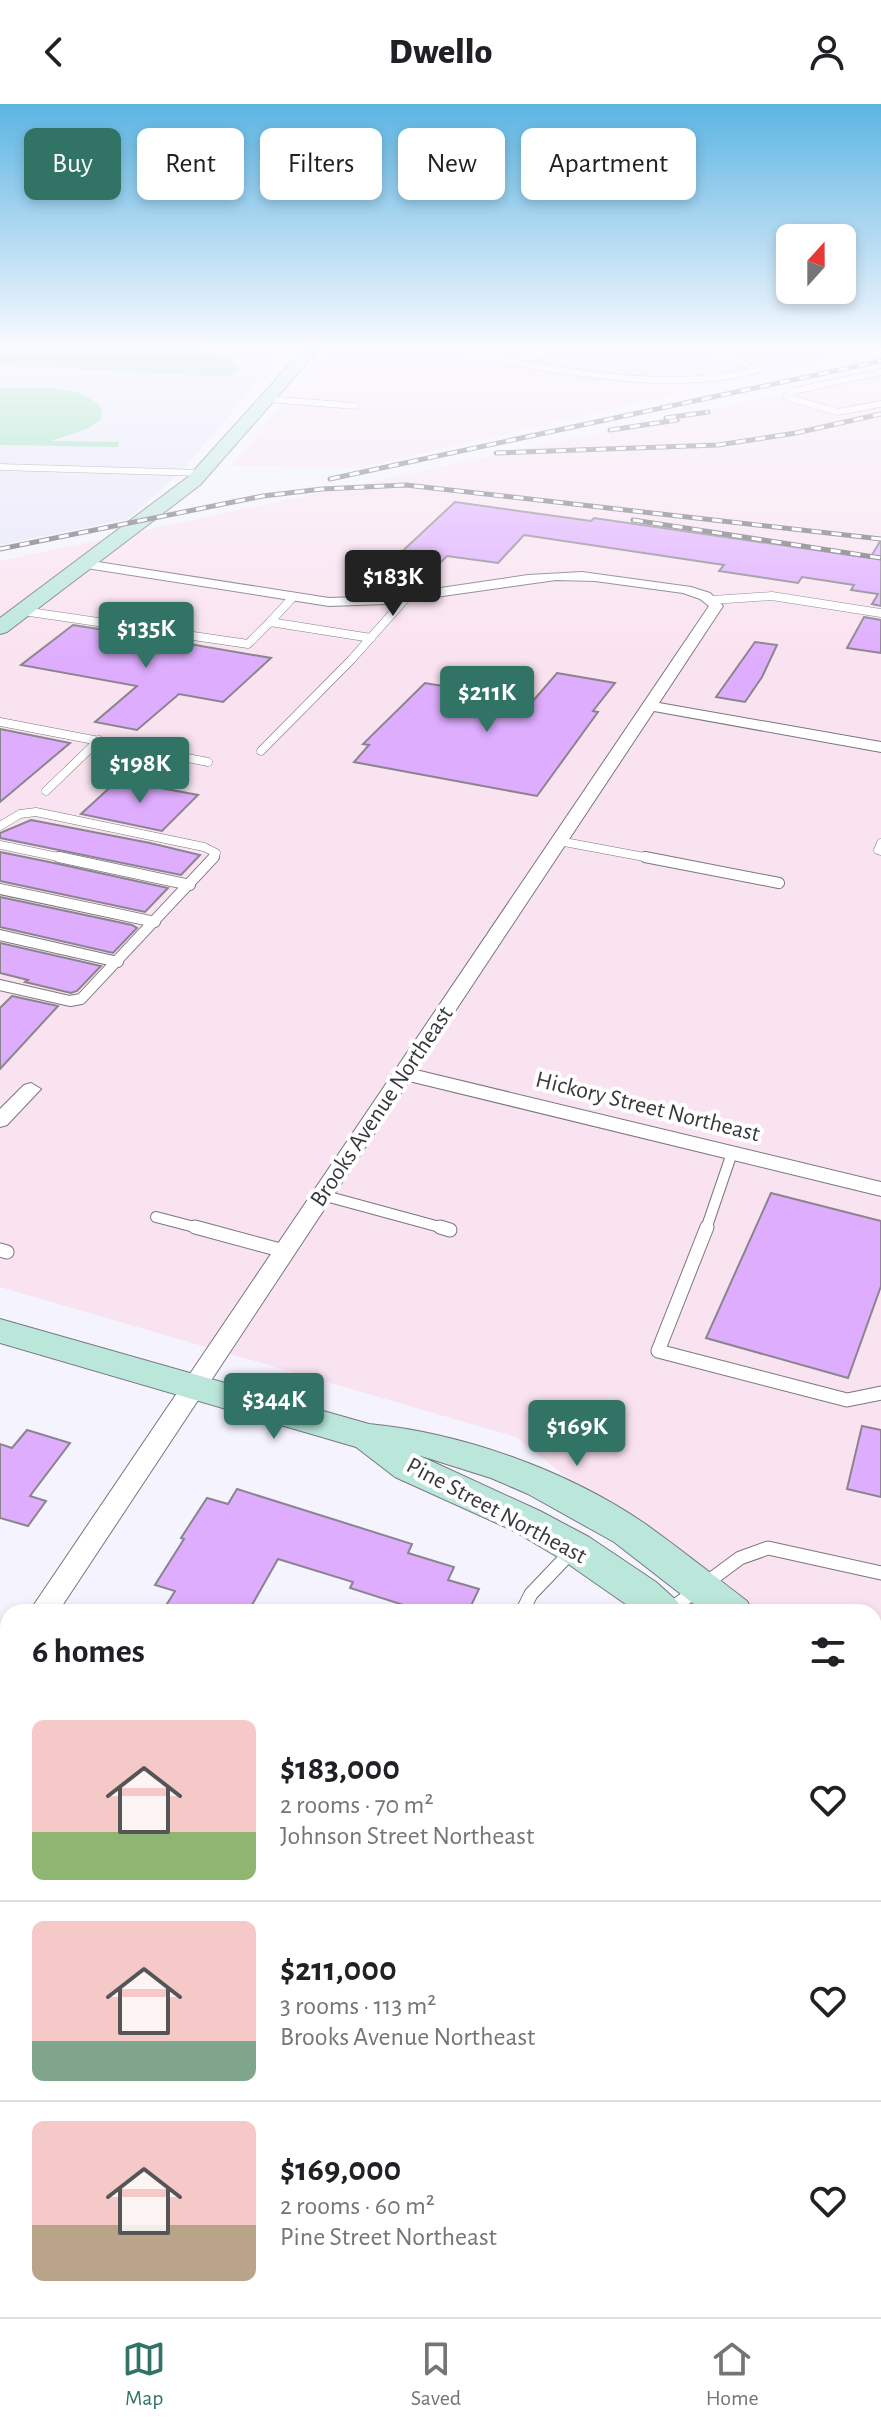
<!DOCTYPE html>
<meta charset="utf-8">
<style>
body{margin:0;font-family:"Alegreya Sans",sans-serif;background:#f6f6f6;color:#202124;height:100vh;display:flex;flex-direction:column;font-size:30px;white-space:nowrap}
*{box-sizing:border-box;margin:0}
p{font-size:26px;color:#757577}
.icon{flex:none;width:44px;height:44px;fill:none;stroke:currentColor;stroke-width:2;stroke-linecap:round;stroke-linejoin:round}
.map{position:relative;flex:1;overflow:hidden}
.panel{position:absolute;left:0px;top:1500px;width:882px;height:714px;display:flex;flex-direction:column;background:#fff;border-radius:24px 24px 0 0;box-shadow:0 4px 12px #0003}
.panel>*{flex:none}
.hud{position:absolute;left:24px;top:24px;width:834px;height:72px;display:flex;gap:16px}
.needle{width:52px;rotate:21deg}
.controls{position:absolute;left:776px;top:120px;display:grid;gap:16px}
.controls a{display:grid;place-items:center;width:80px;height:80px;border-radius:12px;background:#fff;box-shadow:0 4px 12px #0003;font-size:40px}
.price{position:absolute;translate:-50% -68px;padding:0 18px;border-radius:8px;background:#317466;color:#fff;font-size:26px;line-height:52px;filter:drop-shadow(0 2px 4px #0008)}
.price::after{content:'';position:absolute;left:50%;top:48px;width:24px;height:18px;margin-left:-12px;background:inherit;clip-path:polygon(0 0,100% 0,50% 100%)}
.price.current{background:#222;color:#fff}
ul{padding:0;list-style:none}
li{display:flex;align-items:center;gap:24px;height:200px;padding:0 32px}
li+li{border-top:2px solid #e0e0e0}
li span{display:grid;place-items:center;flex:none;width:224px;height:160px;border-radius:12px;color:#555}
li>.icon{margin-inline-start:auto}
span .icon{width:96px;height:96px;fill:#fffc;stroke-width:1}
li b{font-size:34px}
h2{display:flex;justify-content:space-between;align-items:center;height:96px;padding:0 32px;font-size:34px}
.chip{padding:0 28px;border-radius:12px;background:#fff;box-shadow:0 4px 12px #0003;font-size:28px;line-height:72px}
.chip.current{background:#317466;color:#fff}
header{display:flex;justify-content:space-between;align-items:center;height:104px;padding:0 32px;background:#fff;font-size:36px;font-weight:800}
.menu{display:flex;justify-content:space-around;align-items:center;height:112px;border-top:2px solid #e0e0e0;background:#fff;font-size:22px;color:#757577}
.menu a{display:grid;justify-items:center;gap:4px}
.menu .current{color:#317466}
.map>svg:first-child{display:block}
.industrial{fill:#fae3f0}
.built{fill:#e7e5f7}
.green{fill:#86ddab}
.building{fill:#dfadfe;stroke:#8a858d;stroke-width:2}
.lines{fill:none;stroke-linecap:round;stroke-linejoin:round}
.service-far4-casing{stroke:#787780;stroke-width:7}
.service-far3-casing{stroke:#787780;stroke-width:9}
.service-far2-casing{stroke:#787780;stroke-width:12}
.service-far1-casing{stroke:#787780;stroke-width:15}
.service-casing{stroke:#787780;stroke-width:18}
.minor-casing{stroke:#787780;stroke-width:2}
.secondary-casing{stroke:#787780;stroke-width:2}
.primary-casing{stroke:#d3d3d4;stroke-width:2}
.service-far4{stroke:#fff;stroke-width:6}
.service-far3{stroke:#fff;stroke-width:8}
.service-far2{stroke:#fff;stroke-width:10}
.service-far1{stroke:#fff;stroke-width:13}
.service{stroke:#fff;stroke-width:16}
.minor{fill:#fff;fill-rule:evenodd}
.secondary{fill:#bbe7db;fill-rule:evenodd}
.primary{fill:#77ceb7;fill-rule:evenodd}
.rail-casing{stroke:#6b6b71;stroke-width:5}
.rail{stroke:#fff;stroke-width:3;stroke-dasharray:10;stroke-linecap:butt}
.labels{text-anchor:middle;stroke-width:8;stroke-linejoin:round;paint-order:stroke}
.street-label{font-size:24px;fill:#39393d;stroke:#fff}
</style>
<header><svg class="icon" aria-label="back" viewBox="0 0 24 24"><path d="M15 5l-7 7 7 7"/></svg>Dwello<svg class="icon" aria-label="person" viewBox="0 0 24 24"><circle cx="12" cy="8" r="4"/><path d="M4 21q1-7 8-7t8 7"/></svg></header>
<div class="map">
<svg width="881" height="2213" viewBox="0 0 881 2213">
<rect width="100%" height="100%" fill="#f4f3fe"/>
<g class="industrial">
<path d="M 331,243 L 881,243 L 359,364 L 232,362 Z"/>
<path d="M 881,269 L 881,1623 L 874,1618 L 874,1508 L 736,1508 L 516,1333 L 0,1183 L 0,457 Z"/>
</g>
<path class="built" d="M 0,243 L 244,243 L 283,249 L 177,372 L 127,415 L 0,441 Z"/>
<g class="green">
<path d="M 0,243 C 43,243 202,233 231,256 C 232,257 238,266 238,267 L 227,273 L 0,261 Z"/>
<path d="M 0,284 C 31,284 81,278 102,305 L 100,316 L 87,325 L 51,337 L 119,338 L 118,343 L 0,341 Z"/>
</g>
<g class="building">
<path d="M 455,398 L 591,417 L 594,414 L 870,454 L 881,436 L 881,502 L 872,500 L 878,490 L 851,486 L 854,481 L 802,473 L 798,479 L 719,467 L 724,461 L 524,431 L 498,459 L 447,452 L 424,475 L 380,468 Z"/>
<path d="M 864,513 L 881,516 L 881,549 L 847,544 Z"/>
<path d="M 73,521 L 143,532 L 271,554 L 223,598 L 179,590 L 137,626 L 95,618 L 137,582 L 21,561 Z"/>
<path d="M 755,538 L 777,541 L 762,573 L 745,598 L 716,593 Z"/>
<path d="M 557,569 L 615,579 L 593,607 L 598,608 L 537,692 L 354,658 L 369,641 L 363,640 L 425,579 L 533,597 Z"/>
<path d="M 0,625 L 70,639 L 0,698 Z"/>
<path d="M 118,676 L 198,691 L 162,727 L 81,710 Z"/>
<path d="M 31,716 L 150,739 L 200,751 L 181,771 L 0,734 L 0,729 Z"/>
<path d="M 0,748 L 54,759 L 168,784 L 145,808 L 0,777 Z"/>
<path d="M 0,793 L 132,821 L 137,824 L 113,849 L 0,823 Z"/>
<path d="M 0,839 L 101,862 L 77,887 L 71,889 L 25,878 L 28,876 L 0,869 Z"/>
<path d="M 12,892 L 58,902 L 0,965 L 0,904 Z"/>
<path d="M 771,1089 L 881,1117 L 881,1182 L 848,1274 L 706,1234 Z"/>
<path d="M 862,1322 L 881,1326 L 881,1393 L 847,1385 Z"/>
<path d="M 27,1326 L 70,1339 L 30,1392 L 46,1397 L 28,1422 L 0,1414 L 0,1340 L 12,1344 Z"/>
<path d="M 237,1385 L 412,1440 L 408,1449 L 454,1463 L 448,1476 L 479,1485 L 468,1508 L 407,1508 L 410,1503 L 350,1484 L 353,1478 L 278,1455 L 248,1508 L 162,1508 L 175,1487 L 155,1481 L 184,1435 L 181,1434 L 207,1394 L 228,1400 Z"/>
</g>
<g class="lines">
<g class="service-far4-casing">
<g id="service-far4">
<path d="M 427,243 C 531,259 654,293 757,266 C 710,240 646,244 594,243"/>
<path d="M 523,254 L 575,243"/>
<path d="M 881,268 L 794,287 L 786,293 L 838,308 L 881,300"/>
<path d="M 268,295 L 355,302"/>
<path d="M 0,363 L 202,369"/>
</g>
</g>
<g class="service-far3-casing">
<g id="service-far3">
<path d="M 712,496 L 772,492 L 881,509"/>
<path d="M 23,507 L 248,540 L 270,518 L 371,534"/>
<path d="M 270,518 L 293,493"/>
<path d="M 0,618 L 208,658"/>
<path d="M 261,647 L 351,556 L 407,493"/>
<path d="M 46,687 L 99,636"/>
<path d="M 0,722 L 20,710 L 36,708 L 204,743 L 216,749 L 213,755"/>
<path d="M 559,737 L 655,755"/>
<path d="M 881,739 L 878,746 L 881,747"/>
<path d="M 0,741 L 68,755"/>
</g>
</g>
<g class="service-far2-casing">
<g id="service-far2">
<path d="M 59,753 L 190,781"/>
<path d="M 645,753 L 779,779"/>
<path d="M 0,785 L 155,818"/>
<path d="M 0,831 L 118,858"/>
<path d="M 0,881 L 70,897 L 81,895 L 214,753"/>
<path d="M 322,1091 L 447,1125"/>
<path d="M 156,1113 L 202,1125"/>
<path d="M 706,1125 L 732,1049"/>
</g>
</g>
<g class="service-far1-casing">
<g id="service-far1">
<path d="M 195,1123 L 284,1147"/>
<path d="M 440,1123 L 450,1126"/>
<path d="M 707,1123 L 658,1247 L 847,1296 L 881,1289"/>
<path d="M 0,1146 L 7,1148"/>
<path d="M 522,1508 L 531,1490 L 572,1447"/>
<path d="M 667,1508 L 740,1454 L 768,1444 L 881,1469"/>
</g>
</g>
<g class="service-casing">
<g id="service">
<path d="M 0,1773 L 8,1776"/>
<path d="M 188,2213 L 197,2206"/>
</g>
</g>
<g class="minor-casing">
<g id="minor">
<path d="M 85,456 L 329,494 L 386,492 L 528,471 L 582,468 L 691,483 L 710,489 L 723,502 L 659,599 L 881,638 L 881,648 L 654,607 L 416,966 L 881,1078 L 881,1092 L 409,977 L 58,1508 L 29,1508 L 709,502 L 700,495 L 683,489 L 595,477 L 556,476 L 386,500 L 329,502 L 80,463 L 78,460 Z"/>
<path d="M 31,979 L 41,985 L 7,1021 L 0,1023 L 0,1005 L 24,981 Z"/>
<path d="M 8,1548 L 8,1581 L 0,1584 L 0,1551 Z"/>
</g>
</g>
<g class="secondary-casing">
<g id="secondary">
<path d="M 305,243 L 321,243 L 200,381 L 7,528 L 0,530 L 0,514 L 188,373 Z"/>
<path d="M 0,1215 L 369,1320 C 462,1329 566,1366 644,1419 C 679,1444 713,1471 747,1497 L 753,1508 L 704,1508 L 614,1438 L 528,1390 L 491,1374 L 418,1351 L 540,1407 L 589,1433 L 656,1478 L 677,1497 L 683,1508 L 637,1508 L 561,1455 L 514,1427 L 395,1373 L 356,1343 L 0,1239 Z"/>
<path d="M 874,1623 L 881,1625 L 881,1666 L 874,1664 Z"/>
<path d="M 874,1696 L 881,1698 L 881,1741 L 874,1739 Z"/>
</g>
</g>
<g class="primary-casing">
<g id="primary">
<path d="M 881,1941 L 881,1997 L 874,2000 L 874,1944 Z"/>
<path d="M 536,2206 L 602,2206 L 599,2213 L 533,2213 Z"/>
</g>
</g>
<use href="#service-far4" class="service-far4"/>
<use href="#service-far3" class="service-far3"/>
<use href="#service-far2" class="service-far2"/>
<use href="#service-far1" class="service-far1"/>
<use href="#service" class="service"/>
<use href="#minor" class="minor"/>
<use href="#secondary" class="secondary"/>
<use href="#primary" class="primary"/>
<g class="rail-casing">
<g id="rail">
<path d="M 666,314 L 708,308"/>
<path d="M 610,326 L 677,316"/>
<path d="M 496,349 L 718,341 L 796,329 L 881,310"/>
<path d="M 330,375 L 881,257"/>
<path d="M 633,416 L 881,454"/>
<path d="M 0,445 L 263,392 L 322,385 L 406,381 L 881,435"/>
</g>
</g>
<use href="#rail" class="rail"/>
</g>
<linearGradient id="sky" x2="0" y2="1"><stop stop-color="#5cb4e2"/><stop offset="0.44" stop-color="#fafaff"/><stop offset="1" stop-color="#fafaff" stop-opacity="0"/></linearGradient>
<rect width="881" height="553" fill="url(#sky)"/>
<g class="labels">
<g class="street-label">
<text transform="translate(381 1002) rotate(-56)" y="8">Brooks Avenue Northeast</text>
<text transform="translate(648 1002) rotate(14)" y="8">Hickory Street Northeast</text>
<text transform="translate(497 1406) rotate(28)" y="8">Pine Street Northeast</text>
</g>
</g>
</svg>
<div class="controls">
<a><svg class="needle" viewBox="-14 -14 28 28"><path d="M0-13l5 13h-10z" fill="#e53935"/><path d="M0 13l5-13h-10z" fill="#757577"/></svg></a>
</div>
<b class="price current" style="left:393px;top:514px">$183K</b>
<b class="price" style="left:146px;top:566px">$135K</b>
<b class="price" style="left:487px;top:630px">$211K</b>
<b class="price" style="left:140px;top:701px">$198K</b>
<b class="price" style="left:274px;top:1337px">$344K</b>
<b class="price" style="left:577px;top:1364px">$169K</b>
<div class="hud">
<a class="chip current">Buy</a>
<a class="chip">Rent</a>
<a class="chip">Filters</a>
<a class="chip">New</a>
<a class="chip">Apartment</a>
</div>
<section class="panel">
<h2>6 homes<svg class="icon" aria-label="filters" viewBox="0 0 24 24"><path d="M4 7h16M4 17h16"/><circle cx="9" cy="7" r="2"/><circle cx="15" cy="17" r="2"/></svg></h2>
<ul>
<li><span style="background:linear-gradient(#f6c9c9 70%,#8fb573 0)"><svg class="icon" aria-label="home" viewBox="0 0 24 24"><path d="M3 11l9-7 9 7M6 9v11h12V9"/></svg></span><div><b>$183,000</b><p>2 rooms · 70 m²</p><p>Johnson Street Northeast</p></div><svg class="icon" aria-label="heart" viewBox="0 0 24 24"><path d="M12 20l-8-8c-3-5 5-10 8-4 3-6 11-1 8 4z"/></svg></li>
<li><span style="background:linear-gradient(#f6c9c9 75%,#7fa58c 0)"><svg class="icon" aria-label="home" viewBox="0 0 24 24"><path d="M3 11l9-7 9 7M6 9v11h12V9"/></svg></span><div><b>$211,000</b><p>3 rooms · 113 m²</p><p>Brooks Avenue Northeast</p></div><svg class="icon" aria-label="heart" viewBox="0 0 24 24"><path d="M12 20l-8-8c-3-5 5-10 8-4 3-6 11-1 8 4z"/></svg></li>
<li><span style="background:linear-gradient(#f6c9c9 65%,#b9a48a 0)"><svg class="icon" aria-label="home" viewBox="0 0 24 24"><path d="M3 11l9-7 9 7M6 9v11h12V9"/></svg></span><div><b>$169,000</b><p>2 rooms · 60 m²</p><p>Pine Street Northeast</p></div><svg class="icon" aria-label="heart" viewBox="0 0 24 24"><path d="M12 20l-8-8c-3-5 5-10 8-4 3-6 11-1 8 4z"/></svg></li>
</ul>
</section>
</div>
<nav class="menu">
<a class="current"><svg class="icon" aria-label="map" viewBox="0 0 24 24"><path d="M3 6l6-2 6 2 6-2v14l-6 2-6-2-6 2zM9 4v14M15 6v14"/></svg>Map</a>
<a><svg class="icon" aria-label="saved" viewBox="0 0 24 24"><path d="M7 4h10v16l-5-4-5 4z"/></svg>Saved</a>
<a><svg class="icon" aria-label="home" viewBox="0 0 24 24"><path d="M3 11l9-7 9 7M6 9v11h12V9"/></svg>Home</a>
</nav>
